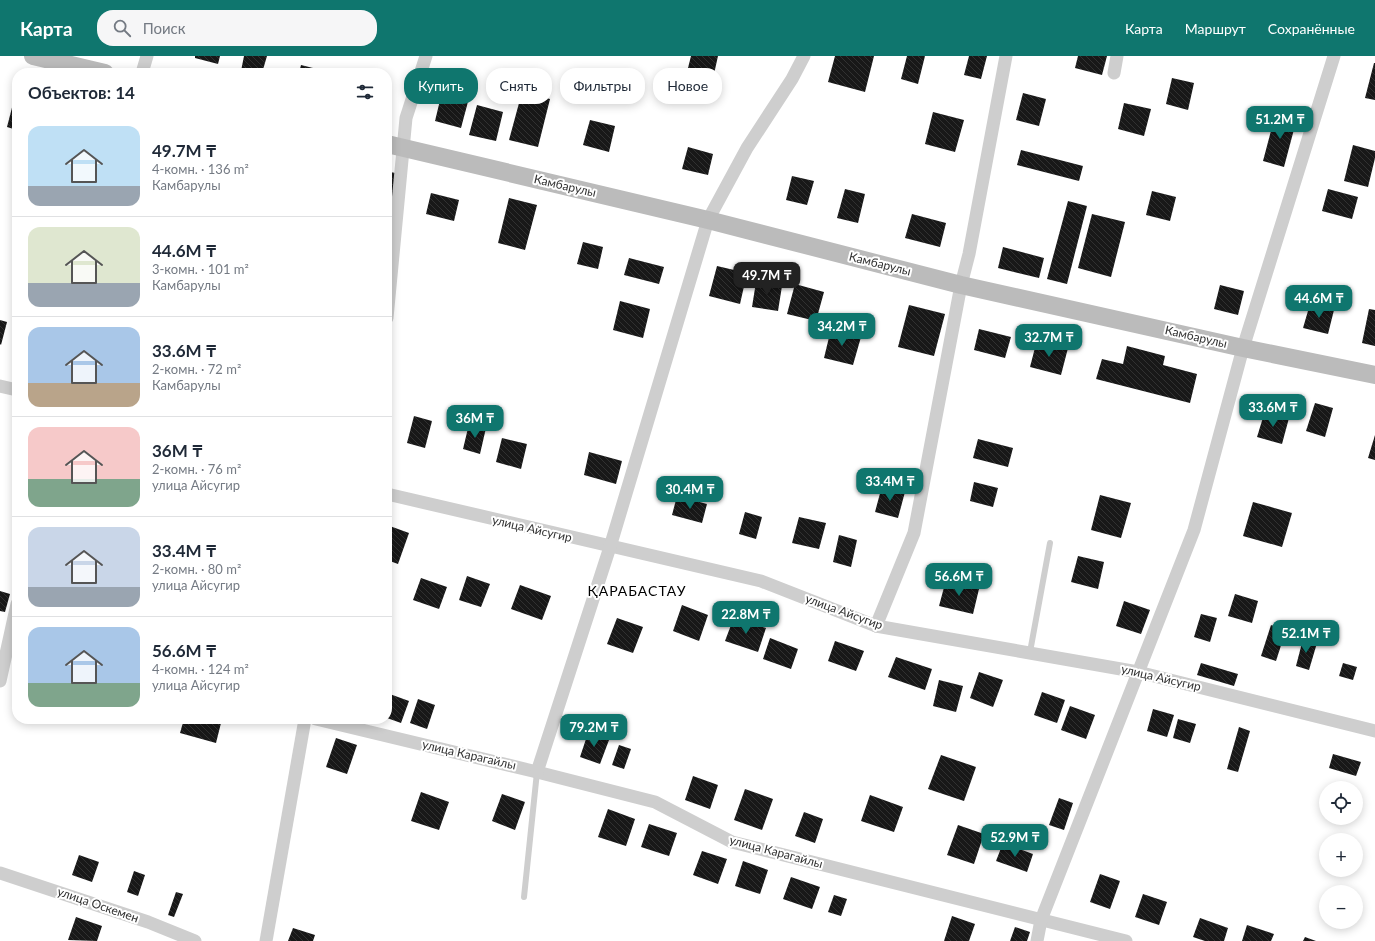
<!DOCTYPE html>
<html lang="ru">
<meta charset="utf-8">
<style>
body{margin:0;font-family:Lato,sans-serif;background:#f6f6f7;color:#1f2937;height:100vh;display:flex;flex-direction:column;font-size:15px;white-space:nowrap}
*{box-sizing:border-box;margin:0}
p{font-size:13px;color:#747a83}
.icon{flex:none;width:22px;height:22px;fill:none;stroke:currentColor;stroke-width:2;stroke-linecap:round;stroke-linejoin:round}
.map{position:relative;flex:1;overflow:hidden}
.side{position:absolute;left:12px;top:12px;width:380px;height:656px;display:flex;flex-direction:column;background:#fff;border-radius:16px;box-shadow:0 2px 10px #0003}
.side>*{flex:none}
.banner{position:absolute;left:404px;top:12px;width:380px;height:36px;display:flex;gap:8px}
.buttons{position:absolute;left:1319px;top:725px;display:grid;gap:8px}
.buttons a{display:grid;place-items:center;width:44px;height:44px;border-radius:50%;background:#fff;box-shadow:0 2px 10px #0003;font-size:20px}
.price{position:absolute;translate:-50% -34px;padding:0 9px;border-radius:8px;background:#0f766e;color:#fff;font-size:13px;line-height:26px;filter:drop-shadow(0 1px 2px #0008)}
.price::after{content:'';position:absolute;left:50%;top:24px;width:12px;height:9px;margin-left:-6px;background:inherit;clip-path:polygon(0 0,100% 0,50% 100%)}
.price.selected{background:#222;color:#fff}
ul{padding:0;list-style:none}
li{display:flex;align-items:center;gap:12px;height:100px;padding:0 16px}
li+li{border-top:1px solid #e0e1e3}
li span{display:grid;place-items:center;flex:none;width:112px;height:80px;border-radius:12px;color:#555}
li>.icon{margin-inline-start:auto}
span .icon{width:48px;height:48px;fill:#fffc;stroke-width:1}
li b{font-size:17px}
h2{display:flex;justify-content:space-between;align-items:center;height:48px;padding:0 16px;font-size:17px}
.tag{padding:0 14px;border-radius:16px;background:#fff;box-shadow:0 2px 10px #0003;font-size:14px;line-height:36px}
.tag.selected{background:#0f766e;color:#fff}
header{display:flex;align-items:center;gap:24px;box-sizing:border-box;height:56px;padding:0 20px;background:#0f766e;color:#fff}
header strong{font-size:19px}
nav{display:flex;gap:22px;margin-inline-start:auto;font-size:14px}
.search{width:280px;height:36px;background:#f6f6f7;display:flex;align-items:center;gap:10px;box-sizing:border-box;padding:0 14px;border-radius:16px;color:#747a83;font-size:15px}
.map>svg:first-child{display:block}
.building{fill:url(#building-back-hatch)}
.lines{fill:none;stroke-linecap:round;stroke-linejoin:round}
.lane{stroke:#cecece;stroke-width:6}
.street{stroke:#cecece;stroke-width:13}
.secondary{stroke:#bbb;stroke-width:18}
.labels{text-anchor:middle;stroke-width:4;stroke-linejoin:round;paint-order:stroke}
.street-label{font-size:12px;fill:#313131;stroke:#fff}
.quarter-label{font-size:14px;letter-spacing:1px;fill:#000;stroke:#fff}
</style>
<header>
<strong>Карта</strong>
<div class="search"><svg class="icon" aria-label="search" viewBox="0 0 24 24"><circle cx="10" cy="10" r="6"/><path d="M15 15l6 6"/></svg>Поиск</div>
<nav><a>Карта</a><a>Маршрут</a><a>Сохранённые</a></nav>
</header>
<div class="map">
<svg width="1375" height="885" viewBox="0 0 1375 885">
<defs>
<pattern id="building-back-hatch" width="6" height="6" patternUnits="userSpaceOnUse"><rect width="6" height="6" fill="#181818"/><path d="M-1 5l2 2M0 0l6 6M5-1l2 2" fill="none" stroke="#313131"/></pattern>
</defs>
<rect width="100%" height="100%" fill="#fff"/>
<g class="building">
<path d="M 195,0 L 220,0 L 218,8 L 195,2 Z"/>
<path d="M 244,0 L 267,0 L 262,17 L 250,17 L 241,15 Z"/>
<path d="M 691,0 L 718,0 L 714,18 L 688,12 Z"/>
<path d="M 835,0 L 874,0 L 865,36 L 828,26 Z"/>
<path d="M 907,0 L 925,0 L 918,28 L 901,23 Z"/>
<path d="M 969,0 L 987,0 L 981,23 L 964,19 Z"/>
<path d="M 1078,0 L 1107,0 L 1102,19 L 1075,12 Z"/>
<path d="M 1374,7 L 1375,7 L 1375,44 L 1365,42 Z"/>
<path d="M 301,9 L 321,14 L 321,17 L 299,17 Z"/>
<path d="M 1172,22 L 1194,27 L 1188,54 L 1166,48 Z"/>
<path d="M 442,36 L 469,42 L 461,72 L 435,65 Z"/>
<path d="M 522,36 L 550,43 L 538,91 L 509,84 Z"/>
<path d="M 1023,37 L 1046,43 L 1039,70 L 1016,64 Z"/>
<path d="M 15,40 L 17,40 L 17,74 L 7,71 Z"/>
<path d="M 1124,47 L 1151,53 L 1144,80 L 1118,73 Z"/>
<path d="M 477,49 L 503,56 L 496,85 L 469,79 Z"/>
<path d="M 933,56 L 964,64 L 955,96 L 925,88 Z"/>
<path d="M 1276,56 L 1297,62 L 1284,111 L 1263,105 Z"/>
<path d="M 590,64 L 615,70 L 609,96 L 583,89 Z"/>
<path d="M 1353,89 L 1375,95 L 1375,102 L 1368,131 L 1344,125 Z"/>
<path d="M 688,91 L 713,98 L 708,119 L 682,113 Z"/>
<path d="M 1021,94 L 1083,110 L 1079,125 L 1017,109 Z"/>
<path d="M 387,115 L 399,118 L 392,147 L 387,146 Z"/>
<path d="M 792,120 L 814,125 L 807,149 L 786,144 Z"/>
<path d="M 845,133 L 865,138 L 858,167 L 837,162 Z"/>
<path d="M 1328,133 L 1358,141 L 1352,163 L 1322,155 Z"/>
<path d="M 1152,135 L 1176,141 L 1170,165 L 1146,159 Z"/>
<path d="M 431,137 L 459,144 L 454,165 L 426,158 Z"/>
<path d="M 509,142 L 537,149 L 525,194 L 498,187 Z"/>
<path d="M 1068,145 L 1087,150 L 1067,228 L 1047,223 Z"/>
<path d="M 912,158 L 946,167 L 940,191 L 905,182 Z"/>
<path d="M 1092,158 L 1125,166 L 1111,221 L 1078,212 Z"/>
<path d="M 583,186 L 603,191 L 598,213 L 577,208 Z"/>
<path d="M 1003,191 L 1044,202 L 1039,222 L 998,212 Z"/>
<path d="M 629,202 L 664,211 L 659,228 L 624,219 Z"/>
<path d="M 717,210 L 747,217 L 740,248 L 709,240 Z"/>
<path d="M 756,226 L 782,230 L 778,255 L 752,251 Z"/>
<path d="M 795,228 L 824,236 L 816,265 L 787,258 Z"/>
<path d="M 1220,229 L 1244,235 L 1238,259 L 1214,253 Z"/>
<path d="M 620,245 L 650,253 L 643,282 L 613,274 Z"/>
<path d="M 1310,248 L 1334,254 L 1328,278 L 1303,272 Z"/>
<path d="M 909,249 L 945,258 L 934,300 L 898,291 Z"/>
<path d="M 1369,253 L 1375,254 L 1375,290 L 1362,287 Z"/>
<path d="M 0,264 L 7,266 L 1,289 L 0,288 Z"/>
<path d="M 831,273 L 861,281 L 853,309 L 824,302 Z"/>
<path d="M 979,273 L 1011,281 L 1005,302 L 974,294 Z"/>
<path d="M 1037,284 L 1068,292 L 1061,319 L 1030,311 Z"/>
<path d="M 1127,290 L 1165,300 L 1163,309 L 1197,318 L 1190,347 L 1096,323 L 1102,303 L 1123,308 Z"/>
<path d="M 1315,347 L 1333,352 L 1325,381 L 1306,375 Z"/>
<path d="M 1265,355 L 1289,362 L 1282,388 L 1257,381 Z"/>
<path d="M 414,360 L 432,365 L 425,392 L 407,387 Z"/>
<path d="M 469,368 L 486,372 L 480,398 L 463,393 Z"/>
<path d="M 16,370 L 17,370 L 17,388 L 12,387 Z"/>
<path d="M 1375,379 L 1375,404 L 1368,402 Z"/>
<path d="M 502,382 L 527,388 L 521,413 L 496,406 Z"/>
<path d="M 978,383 L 1013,392 L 1008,411 L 973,402 Z"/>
<path d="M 589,396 L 622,405 L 616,428 L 584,419 Z"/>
<path d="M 974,426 L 998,432 L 993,451 L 970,445 Z"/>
<path d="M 882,430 L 905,436 L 898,462 L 875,456 Z"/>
<path d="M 1100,439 L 1131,447 L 1121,482 L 1091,474 Z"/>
<path d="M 677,440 L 707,448 L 702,467 L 672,459 Z"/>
<path d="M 1253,446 L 1292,457 L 1282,491 L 1243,480 Z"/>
<path d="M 745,456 L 762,461 L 756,483 L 739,478 Z"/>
<path d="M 799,461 L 826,467 L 819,493 L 792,487 Z"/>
<path d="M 387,469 L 409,477 L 398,508 L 387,504 Z"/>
<path d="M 839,479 L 857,484 L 851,511 L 833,506 Z"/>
<path d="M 1078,500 L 1104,506 L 1098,533 L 1071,526 Z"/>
<path d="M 467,520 L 490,528 L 481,551 L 459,544 Z"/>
<path d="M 421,522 L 447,531 L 439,553 L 413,544 Z"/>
<path d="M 946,524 L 979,533 L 973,558 L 939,550 Z"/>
<path d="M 520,529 L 551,540 L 542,564 L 511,553 Z"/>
<path d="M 0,535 L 10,538 L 5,556 L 0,555 Z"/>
<path d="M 1235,538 L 1258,545 L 1252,567 L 1228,560 Z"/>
<path d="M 1124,545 L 1150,554 L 1141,578 L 1116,570 Z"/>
<path d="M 682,549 L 708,559 L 699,585 L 673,575 Z"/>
<path d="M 1201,558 L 1217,562 L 1210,586 L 1194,581 Z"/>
<path d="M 734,561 L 766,572 L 758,596 L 725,585 Z"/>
<path d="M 617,562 L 643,571 L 633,597 L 607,588 Z"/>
<path d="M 1271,569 L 1286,574 L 1276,605 L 1261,600 Z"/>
<path d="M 770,582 L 798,593 L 791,613 L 763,603 Z"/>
<path d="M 1303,583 L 1317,587 L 1309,614 L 1296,610 Z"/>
<path d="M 835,585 L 864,595 L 856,615 L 828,605 Z"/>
<path d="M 896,601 L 932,613 L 925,634 L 888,621 Z"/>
<path d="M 1201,607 L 1238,618 L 1234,630 L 1197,619 Z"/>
<path d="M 1343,607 L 1357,611 L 1353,624 L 1339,620 Z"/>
<path d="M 979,616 L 1003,624 L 993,651 L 970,642 Z"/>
<path d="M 939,624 L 963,630 L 956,656 L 933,650 Z"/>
<path d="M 1042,636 L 1065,644 L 1057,667 L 1034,659 Z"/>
<path d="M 387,637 L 409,645 L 401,667 L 387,662 Z"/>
<path d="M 418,643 L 435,649 L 427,673 L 410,667 Z"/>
<path d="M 1070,650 L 1095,659 L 1086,683 L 1061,674 Z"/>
<path d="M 1153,653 L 1174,659 L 1167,681 L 1147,675 Z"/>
<path d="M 184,663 L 222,663 L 216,687 L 180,677 Z"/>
<path d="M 1178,663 L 1196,668 L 1190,687 L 1173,682 Z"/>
<path d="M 1239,671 L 1250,675 L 1238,716 L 1227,713 Z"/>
<path d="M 588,677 L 609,684 L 600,708 L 580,701 Z"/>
<path d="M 336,682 L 357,689 L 347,718 L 326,711 Z"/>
<path d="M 619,689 L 631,693 L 624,713 L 612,709 Z"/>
<path d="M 1333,698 L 1361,706 L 1356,720 L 1329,712 Z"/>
<path d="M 941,699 L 976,711 L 964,745 L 928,733 Z"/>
<path d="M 693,720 L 718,729 L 710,753 L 685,744 Z"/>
<path d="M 745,733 L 773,743 L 762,774 L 734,764 Z"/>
<path d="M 421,736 L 449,746 L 439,774 L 411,765 Z"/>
<path d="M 502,738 L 525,746 L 515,774 L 492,765 Z"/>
<path d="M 870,739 L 903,751 L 894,776 L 861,765 Z"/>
<path d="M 1059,742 L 1073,747 L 1064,774 L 1049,769 Z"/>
<path d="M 608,753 L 635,763 L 626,790 L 598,781 Z"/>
<path d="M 804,756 L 823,763 L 815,787 L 795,780 Z"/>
<path d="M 649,768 L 677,777 L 669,800 L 641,791 Z"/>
<path d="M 958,769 L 984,778 L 974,808 L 947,799 Z"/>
<path d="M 1003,787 L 1033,798 L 1027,816 L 996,805 Z"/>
<path d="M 702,795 L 727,803 L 718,828 L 693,819 Z"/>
<path d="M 79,799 L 99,806 L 92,826 L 72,819 Z"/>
<path d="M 743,805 L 768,814 L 760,838 L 735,830 Z"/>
<path d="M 134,815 L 145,819 L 138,840 L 127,836 Z"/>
<path d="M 1100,818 L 1120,825 L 1110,853 L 1090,846 Z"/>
<path d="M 791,821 L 820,831 L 812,853 L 783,843 Z"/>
<path d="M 176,836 L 183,838 L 174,861 L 168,859 Z"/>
<path d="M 1143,838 L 1167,846 L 1159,869 L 1135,861 Z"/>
<path d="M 834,839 L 847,843 L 841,860 L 828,856 Z"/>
<path d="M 952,860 L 975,868 L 969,885 L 944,885 Z"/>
<path d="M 76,861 L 102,870 L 97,885 L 68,884 Z"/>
<path d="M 1200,862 L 1228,872 L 1224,885 L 1205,885 L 1193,881 Z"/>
<path d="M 1247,869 L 1274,878 L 1271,885 L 1242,885 Z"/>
<path d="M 1015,871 L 1030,876 L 1027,885 L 1010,885 Z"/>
<path d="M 293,872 L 315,879 L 313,885 L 288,885 Z"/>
<path d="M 1305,881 L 1316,885 L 1303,885 Z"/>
</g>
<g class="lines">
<g class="lane">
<path d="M 1030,596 L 1050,487"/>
<path d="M 524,841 L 537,716"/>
</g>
<g class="street">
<path d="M 142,17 L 147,0"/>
<path d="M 1114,17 L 1117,0"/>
<path d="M 387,262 L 406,62 L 426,0"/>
<path d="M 0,330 L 17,334"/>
<path d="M 387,438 L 761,525 L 876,570 L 1138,616 L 1375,675"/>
<path d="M 876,570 L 914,477 L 961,229 L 969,198 L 1006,0"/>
<path d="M 0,625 L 17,548"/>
<path d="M 316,663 L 537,716 L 655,746 L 732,786 L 1126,885"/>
<path d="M 537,716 L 610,491 L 708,164 L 747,92 L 792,23 L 804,0"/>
<path d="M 0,817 L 148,866 L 195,885"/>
<path d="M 266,885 L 305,663"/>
<path d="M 1037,885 L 1041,864 L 1194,474 L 1243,292 L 1334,0"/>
</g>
<g class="secondary">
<path d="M 33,0 L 105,17"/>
<path d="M 387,88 L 708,164 L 961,229 L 1243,292 L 1375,319"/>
</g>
</g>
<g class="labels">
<g class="street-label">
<text transform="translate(565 130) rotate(13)" y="4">Камбарулы</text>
<text transform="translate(880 208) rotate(14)" y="4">Камбарулы</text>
<text transform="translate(1196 281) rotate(13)" y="4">Камбарулы</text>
<text transform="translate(532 473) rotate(13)" y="4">улица Айсугир</text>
<text transform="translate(844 556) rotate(20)" y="4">улица Айсугир</text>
<text transform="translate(1161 622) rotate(13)" y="4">улица Айсугир</text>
<text transform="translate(469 699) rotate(13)" y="4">улица Карагайлы</text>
<text transform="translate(776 796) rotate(15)" y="4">улица Карагайлы</text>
<text transform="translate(98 849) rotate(19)" y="4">улица Оскемен</text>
</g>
<g class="quarter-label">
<text x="637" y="540">ҚАРАБАСТАУ</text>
</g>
</g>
</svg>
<div class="buttons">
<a><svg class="icon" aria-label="locate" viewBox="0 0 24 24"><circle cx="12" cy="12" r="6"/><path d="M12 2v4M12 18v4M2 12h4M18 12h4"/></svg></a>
<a>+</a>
<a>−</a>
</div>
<b class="price" style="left:1280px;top:84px">51.2M ₸</b>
<b class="price selected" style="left:767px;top:240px">49.7M ₸</b>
<b class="price" style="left:1319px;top:263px">44.6M ₸</b>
<b class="price" style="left:842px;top:291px">34.2M ₸</b>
<b class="price" style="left:1049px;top:302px">32.7M ₸</b>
<b class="price" style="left:1273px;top:372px">33.6M ₸</b>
<b class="price" style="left:475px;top:383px">36M ₸</b>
<b class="price" style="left:890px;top:446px">33.4M ₸</b>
<b class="price" style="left:690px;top:454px">30.4M ₸</b>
<b class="price" style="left:959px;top:541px">56.6M ₸</b>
<b class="price" style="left:746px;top:579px">22.8M ₸</b>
<b class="price" style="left:1306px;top:598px">52.1M ₸</b>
<b class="price" style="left:594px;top:692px">79.2M ₸</b>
<b class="price" style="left:1015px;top:802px">52.9M ₸</b>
<div class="banner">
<a class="tag selected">Купить</a>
<a class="tag">Снять</a>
<a class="tag">Фильтры</a>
<a class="tag">Новое</a>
</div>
<section class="side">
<h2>Объектов: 14<svg class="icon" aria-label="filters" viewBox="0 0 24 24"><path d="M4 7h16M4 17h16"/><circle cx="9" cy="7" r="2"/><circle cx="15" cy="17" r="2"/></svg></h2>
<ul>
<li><span style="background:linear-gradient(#bfe0f5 75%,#9aa5b1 0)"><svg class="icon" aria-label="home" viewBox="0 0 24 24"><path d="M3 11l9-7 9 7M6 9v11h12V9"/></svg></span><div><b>49.7M ₸</b><p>4-комн. · 136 m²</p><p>Камбарулы</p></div></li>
<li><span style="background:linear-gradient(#dfe7d0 70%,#9aa5b1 0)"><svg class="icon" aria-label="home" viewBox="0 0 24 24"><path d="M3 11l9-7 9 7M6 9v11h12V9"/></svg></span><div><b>44.6M ₸</b><p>3-комн. · 101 m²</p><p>Камбарулы</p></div></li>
<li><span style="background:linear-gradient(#a9c7e8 70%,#b9a48a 0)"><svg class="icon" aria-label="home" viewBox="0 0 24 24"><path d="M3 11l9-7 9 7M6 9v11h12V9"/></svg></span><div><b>33.6M ₸</b><p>2-комн. · 72 m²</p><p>Камбарулы</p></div></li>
<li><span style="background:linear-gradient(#f6c9c9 65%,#7fa58c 0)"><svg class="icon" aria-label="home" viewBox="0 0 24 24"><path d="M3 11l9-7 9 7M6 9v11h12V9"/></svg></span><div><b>36M ₸</b><p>2-комн. · 76 m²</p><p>улица Айсугир</p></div></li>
<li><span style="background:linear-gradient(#c9d6e8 75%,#9aa5b1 0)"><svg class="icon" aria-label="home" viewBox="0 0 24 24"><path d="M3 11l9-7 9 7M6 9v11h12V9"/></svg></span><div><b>33.4M ₸</b><p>2-комн. · 80 m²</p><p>улица Айсугир</p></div></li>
<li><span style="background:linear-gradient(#a9c7e8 70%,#7fa58c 0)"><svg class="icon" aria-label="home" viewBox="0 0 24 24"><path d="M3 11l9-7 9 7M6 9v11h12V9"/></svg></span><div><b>56.6M ₸</b><p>4-комн. · 124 m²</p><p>улица Айсугир</p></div></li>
</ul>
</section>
</div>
